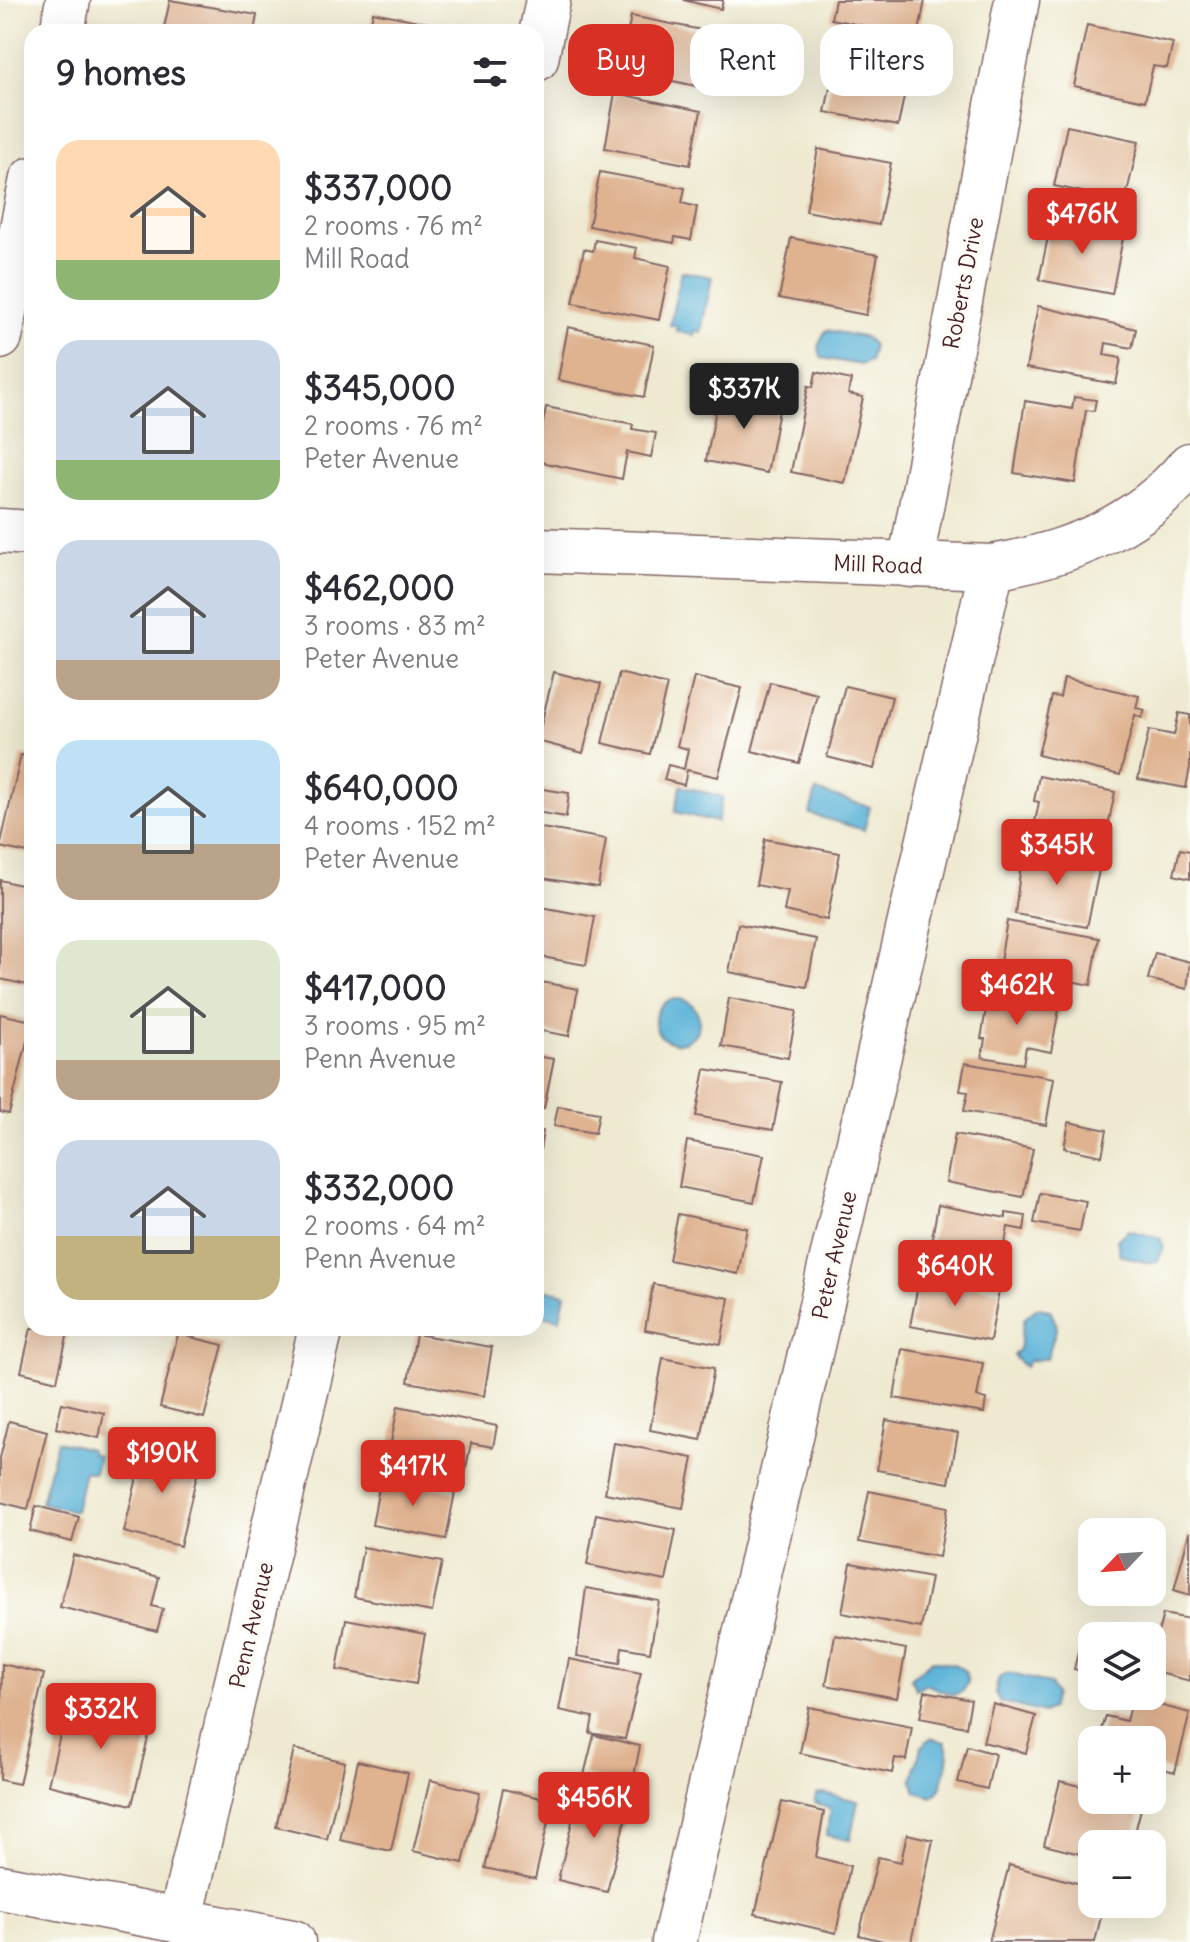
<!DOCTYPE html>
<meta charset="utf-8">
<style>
body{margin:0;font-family:Delius,sans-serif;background:#f2f2f3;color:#2b2b33;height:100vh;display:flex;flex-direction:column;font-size:30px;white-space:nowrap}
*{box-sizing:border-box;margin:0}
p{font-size:26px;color:#7c7c81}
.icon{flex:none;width:44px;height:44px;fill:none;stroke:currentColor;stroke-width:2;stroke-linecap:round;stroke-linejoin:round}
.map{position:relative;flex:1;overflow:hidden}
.side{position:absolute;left:24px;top:24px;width:520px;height:1312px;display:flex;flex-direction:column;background:#fff;border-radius:24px;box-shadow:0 8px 32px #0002}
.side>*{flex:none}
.guide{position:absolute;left:568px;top:24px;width:502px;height:72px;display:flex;gap:16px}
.needle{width:52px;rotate:245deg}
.controls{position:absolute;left:1078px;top:1518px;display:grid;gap:16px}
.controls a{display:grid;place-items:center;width:88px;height:88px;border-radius:16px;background:#fff;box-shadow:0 8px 32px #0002;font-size:40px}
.price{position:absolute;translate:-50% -68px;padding:0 18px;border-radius:8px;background:#d93025;color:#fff;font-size:26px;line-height:52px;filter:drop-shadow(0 2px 4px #0008)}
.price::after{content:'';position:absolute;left:50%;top:48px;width:24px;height:18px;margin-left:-12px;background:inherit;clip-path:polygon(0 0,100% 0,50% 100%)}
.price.active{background:#222;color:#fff}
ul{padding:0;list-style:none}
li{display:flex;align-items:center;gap:24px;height:200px;padding:0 32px}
li span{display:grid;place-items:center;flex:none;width:224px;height:160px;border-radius:24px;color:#555}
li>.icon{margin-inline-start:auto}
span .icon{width:96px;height:96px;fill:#fffc;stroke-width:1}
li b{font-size:34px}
h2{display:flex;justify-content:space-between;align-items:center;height:96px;padding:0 32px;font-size:34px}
.chip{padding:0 28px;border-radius:24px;background:#fff;box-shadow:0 8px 32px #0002;font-size:28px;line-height:72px}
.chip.active{background:#d93025;color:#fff}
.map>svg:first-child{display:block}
.water{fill:#5bb3d8;stroke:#526982;stroke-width:2}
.building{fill:#dfb290}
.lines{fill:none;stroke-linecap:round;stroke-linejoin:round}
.minor-casing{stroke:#836665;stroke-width:47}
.minor{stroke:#fff;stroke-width:44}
.labels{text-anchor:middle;stroke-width:8;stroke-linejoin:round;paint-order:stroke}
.street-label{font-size:22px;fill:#4a1f2b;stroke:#fdfcf7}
</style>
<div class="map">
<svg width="1190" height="1942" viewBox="0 0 1190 1942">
<rect width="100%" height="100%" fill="#fdfcf7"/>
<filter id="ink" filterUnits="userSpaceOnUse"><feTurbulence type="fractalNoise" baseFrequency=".0125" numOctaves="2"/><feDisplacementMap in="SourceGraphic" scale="16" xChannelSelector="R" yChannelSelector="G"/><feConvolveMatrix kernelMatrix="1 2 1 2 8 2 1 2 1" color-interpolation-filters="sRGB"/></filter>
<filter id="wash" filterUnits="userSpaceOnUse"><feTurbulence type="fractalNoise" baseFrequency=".006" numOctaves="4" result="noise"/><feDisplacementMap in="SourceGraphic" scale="32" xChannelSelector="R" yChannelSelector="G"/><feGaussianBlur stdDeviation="1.8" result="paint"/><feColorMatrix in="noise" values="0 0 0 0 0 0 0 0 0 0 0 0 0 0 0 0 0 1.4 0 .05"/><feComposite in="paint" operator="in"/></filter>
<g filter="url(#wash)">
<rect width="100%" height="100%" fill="#eee9d0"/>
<g class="water">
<path d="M 681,271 L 712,277 L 701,332 L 695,330 L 694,335 L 677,331 L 677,327 L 670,325 Z"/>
<path d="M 827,330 L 866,338 L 873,345 L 870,361 L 861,365 L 822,358 C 817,348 819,339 827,330 Z"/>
<path d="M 681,786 L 723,797 L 717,822 L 675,812 Z"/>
<path d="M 816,791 L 870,807 L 864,830 L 810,814 Z"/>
<circle cx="677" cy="1021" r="22"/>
<path d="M 1128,1230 L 1160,1238 L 1164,1247 L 1158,1261 L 1148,1263 L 1120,1255 L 1117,1240 Z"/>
<path d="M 536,1287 L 565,1294 L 560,1319 L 536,1314 Z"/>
<path d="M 1037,1308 L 1050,1310 L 1057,1326 L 1047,1358 L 1029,1361 L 1025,1367 L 1013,1356 L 1019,1349 L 1024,1319 Z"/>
<path d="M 57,1441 L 90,1449 L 90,1453 L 98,1456 L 94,1473 L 84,1471 L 75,1511 L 41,1503 Z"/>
<path d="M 932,1660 L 956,1665 L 965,1671 L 968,1682 L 963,1691 L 953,1695 L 925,1684 L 916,1689 L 911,1678 Z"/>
<path d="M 1008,1673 L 1050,1684 L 1055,1694 L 1051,1709 L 1043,1713 L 1000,1702 L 995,1693 L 999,1678 Z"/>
<path d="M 930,1738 L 945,1742 L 949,1755 L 941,1788 L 932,1797 L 916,1792 L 912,1780 L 921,1748 Z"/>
<path d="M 823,1793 L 858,1801 L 850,1840 L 826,1835 L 831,1810 L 815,1802 L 816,1794 Z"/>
</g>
<g id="blocks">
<g class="building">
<path d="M 170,0 L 257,15 L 254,32 L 163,32 Z"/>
<path d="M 683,0 L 723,0 L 721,9 Z"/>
<path d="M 835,0 L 925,0 L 918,37 L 831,19 Z"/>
<path d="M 373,12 L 459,29 L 459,32 L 369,32 Z"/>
<path d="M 631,16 L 717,33 L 706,88 L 620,70 Z"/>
<path d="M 1087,25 L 1173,43 L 1167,68 L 1153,66 L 1145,101 L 1074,86 Z"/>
<path d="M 838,48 L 911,62 L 898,126 L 825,112 Z"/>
<path d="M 615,93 L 701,111 L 690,165 L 605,148 Z"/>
<path d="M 1067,126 L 1139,141 L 1125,201 L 1054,186 Z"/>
<path d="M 818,149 L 891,163 L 879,225 L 806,211 Z"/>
<path d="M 600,172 L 685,188 L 682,203 L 697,207 L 691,240 L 675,237 L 674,243 L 589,226 Z"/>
<path d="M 1052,218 L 1124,233 L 1112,294 L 1039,280 Z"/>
<path d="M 791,238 L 878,255 L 866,315 L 779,298 Z"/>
<path d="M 595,240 L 637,248 L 635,258 L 670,266 L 659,320 L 573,303 L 584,249 L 593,251 Z"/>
<path d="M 1038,306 L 1136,329 L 1132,348 L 1106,343 L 1104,355 L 1121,358 L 1116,384 L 1026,368 Z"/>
<path d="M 568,327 L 654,345 L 644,397 L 558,380 Z"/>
<path d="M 816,372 L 851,380 L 848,394 L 863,397 L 845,483 L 791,472 L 808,386 L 813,387 Z"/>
<path d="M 720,389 L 781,400 L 767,473 L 706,461 Z"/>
<path d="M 1074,397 L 1096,400 L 1094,411 L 1086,410 L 1075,483 L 1014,473 L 1025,401 L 1072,409 Z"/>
<path d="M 546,407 L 633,424 L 632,429 L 656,433 L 651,457 L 627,452 L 622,479 L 536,461 Z"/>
<path d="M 554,672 L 601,684 L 583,753 L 537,741 Z"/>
<path d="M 619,673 L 667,685 L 650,754 L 602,743 Z"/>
<path d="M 694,677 L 742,688 L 718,777 L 687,770 L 684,785 L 664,780 L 668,765 L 684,769 L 688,749 L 677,746 Z"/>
<path d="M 1064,678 L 1139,696 L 1136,708 L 1145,710 L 1142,718 L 1135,715 L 1120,775 L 1038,755 L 1052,696 L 1060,697 Z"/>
<path d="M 770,682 L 817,694 L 799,763 L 752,751 Z"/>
<path d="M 845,686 L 892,697 L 874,769 L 827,757 Z"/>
<path d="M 1179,713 L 1190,715 L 1190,767 L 1186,788 L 1138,779 L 1149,730 L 1174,735 Z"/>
<path d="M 21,755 L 32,757 L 32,854 L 0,847 Z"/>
<path d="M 1039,776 L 1115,792 L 1105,841 L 1034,827 L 1039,802 L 1034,801 Z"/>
<path d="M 536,788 L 569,793 L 566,817 L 536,812 Z"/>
<path d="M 536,827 L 606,839 L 598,887 L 536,877 Z"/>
<path d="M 765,839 L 840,853 L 827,920 L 784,911 L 788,891 L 756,885 Z"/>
<path d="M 1023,847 L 1101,861 L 1087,927 L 1015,914 Z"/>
<path d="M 1180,849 L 1190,851 L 1190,879 L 1174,875 Z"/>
<path d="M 0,880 L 32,888 L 32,986 L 0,979 Z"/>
<path d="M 536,906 L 595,917 L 586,965 L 536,956 Z"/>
<path d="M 1007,921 L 1099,938 L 1091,985 L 999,967 Z"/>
<path d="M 738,924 L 816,939 L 807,987 L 729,972 Z"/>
<path d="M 1155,953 L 1190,962 L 1187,989 L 1148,979 Z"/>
<path d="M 536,981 L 578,989 L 569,1036 L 536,1030 Z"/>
<path d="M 989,991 L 1060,1004 L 1051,1052 L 1026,1047 L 1023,1064 L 982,1057 L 985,1039 L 981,1039 Z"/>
<path d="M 729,998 L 797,1011 L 788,1058 L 721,1046 Z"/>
<path d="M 0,1014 L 32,1021 L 9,1114 L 0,1112 Z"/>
<path d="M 536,1056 L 554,1059 L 544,1108 L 536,1106 Z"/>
<path d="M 965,1063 L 1054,1078 L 1046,1125 L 964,1111 L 968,1092 L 960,1091 Z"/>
<path d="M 705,1069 L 782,1082 L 773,1130 L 696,1116 Z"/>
<path d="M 558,1106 L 599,1113 L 595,1133 L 554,1126 Z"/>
<path d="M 1069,1122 L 1107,1130 L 1102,1156 L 1064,1148 Z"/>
<path d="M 536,1130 L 543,1131 L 538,1163 L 536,1163 Z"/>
<path d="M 955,1134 L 1033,1149 L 1023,1197 L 946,1182 Z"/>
<path d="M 687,1141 L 764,1155 L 754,1202 L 679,1187 Z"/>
<path d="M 1040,1193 L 1086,1201 L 1080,1231 L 1034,1223 Z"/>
<path d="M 938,1205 L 1006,1218 L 1006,1213 L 1026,1216 L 1024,1230 L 1008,1227 L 1000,1268 L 929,1255 Z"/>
<path d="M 678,1214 L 747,1228 L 738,1274 L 669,1260 Z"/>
<path d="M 920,1275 L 999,1291 L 990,1341 L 910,1326 Z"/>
<path d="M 653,1284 L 729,1298 L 721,1344 L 645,1330 Z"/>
<path d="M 31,1328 L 69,1328 L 57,1381 L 21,1372 Z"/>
<path d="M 178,1334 L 223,1345 L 204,1418 L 160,1407 Z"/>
<path d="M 416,1334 L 492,1347 L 484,1396 L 408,1382 Z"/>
<path d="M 902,1349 L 983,1363 L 977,1397 L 986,1399 L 984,1413 L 894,1398 Z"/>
<path d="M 663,1358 L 714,1368 L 701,1440 L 650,1430 Z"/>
<path d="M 62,1403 L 104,1413 L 99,1438 L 56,1428 Z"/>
<path d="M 398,1406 L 497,1426 L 493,1447 L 471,1443 L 466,1468 L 389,1452 Z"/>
<path d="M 886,1420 L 958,1433 L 949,1483 L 877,1470 Z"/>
<path d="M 9,1421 L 47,1431 L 28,1509 L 0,1502 L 0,1458 Z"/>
<path d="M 614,1443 L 693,1458 L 683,1508 L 605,1493 Z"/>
<path d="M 145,1444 L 201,1458 L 180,1546 L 124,1532 Z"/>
<path d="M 381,1477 L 455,1492 L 446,1539 L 372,1525 Z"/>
<path d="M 869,1491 L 948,1507 L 939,1557 L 859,1542 Z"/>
<path d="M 36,1506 L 79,1517 L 72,1542 L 30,1531 Z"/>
<path d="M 596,1514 L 676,1530 L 666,1581 L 587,1565 Z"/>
<path d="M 1189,1533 L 1190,1534 L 1190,1595 L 1174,1590 Z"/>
<path d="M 363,1547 L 442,1562 L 432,1612 L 354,1597 Z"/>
<path d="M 73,1555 L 159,1577 L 152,1606 L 163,1609 L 157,1631 L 60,1607 Z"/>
<path d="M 851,1563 L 931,1578 L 921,1628 L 842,1613 Z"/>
<path d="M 586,1588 L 659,1601 L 650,1652 L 622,1647 L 620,1663 L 577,1656 Z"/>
<path d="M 1163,1614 L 1190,1619 L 1190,1681 L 1152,1671 L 1152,1655 Z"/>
<path d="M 346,1619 L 425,1634 L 416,1684 L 337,1670 Z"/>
<path d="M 835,1635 L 906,1649 L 897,1698 L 826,1685 Z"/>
<path d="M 1080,1644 L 1092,1647 L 1092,1674 L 1074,1669 Z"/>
<path d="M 569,1659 L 641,1673 L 625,1739 L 590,1733 L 593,1717 L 559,1710 Z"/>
<path d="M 2,1664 L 44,1674 L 19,1784 L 0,1780 Z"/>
<path d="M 925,1691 L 971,1700 L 966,1727 L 920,1718 Z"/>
<path d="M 69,1698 L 153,1717 L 132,1805 L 48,1785 Z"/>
<path d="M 1132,1698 L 1190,1713 L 1175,1772 L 1152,1766 L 1152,1740 L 1099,1740 L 1106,1716 L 1126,1721 Z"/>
<path d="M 993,1704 L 1036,1716 L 1026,1753 L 983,1742 Z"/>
<path d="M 809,1707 L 912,1727 L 906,1760 L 895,1758 L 892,1773 L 800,1753 Z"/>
<path d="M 594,1735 L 640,1746 L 632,1786 L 584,1775 Z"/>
<path d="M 967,1746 L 995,1754 L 987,1789 L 958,1782 Z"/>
<path d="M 294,1749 L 345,1762 L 327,1839 L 276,1827 Z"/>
<path d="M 358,1761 L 408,1773 L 391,1851 L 340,1840 Z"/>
<path d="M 430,1780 L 480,1792 L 463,1863 L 413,1851 Z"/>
<path d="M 1060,1781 L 1092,1789 L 1092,1800 L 1143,1801 L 1132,1844 L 1092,1844 L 1092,1857 L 1044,1845 Z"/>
<path d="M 503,1789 L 553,1801 L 535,1879 L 485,1868 Z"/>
<path d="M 580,1789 L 630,1801 L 607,1892 L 558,1880 Z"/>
<path d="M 782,1802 L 824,1812 L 816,1857 L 850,1866 L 836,1933 L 755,1914 Z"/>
<path d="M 907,1834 L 933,1840 L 911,1942 L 887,1942 L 859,1935 L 878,1857 L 901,1862 Z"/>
<path d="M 1009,1865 L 1092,1887 L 1092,1904 L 1104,1904 L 1095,1942 L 989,1942 Z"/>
</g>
</g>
</g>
<g filter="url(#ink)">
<use href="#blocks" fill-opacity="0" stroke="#836665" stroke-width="2"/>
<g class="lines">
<g class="minor-casing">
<g id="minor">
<path d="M 62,32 L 68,0"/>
<path d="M 536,59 L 548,0"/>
<path d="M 0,337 L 32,179"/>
<path d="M 0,531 L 32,533"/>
<path d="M 536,550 L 992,567 C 1069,554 1139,527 1190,465"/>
<path d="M 910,565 L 1017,0"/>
<path d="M 0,1887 L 293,1942"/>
<path d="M 180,1922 L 321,1328"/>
<path d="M 674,1942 L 992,567"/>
</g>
</g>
<use href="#minor" class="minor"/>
</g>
</g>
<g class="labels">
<g class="street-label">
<text transform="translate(963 283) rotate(-79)" y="8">Roberts Drive</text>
<text transform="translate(878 564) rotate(2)" y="8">Mill Road</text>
<text transform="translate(834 1255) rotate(-77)" y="8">Peter Avenue</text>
<text transform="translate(251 1625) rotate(-77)" y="8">Penn Avenue</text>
</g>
</g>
</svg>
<div class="controls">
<a><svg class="needle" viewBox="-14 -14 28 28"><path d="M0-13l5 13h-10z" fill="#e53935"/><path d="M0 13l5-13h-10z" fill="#7c7c81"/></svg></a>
<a><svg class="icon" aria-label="layers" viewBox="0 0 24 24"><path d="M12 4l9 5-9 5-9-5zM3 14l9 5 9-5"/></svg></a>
<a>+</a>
<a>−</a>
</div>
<b class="price" style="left:1082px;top:256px">$476K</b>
<b class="price active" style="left:744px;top:431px">$337K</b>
<b class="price" style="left:1057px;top:887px">$345K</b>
<b class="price" style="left:1017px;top:1027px">$462K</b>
<b class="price" style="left:955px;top:1308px">$640K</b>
<b class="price" style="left:162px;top:1495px">$190K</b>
<b class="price" style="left:413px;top:1508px">$417K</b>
<b class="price" style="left:101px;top:1751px">$332K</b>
<b class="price" style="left:594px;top:1840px">$456K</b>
<div class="guide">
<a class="chip active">Buy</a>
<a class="chip">Rent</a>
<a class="chip">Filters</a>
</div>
<section class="side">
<h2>9 homes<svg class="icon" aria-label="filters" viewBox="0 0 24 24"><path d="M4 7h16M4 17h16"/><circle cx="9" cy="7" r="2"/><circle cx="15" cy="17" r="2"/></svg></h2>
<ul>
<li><span style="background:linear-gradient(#ffd9b3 75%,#8fb573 0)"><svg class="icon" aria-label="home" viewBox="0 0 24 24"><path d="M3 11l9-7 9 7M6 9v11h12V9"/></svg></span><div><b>$337,000</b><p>2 rooms · 76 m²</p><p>Mill Road</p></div></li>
<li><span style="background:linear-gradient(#c9d6e8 75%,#8fb573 0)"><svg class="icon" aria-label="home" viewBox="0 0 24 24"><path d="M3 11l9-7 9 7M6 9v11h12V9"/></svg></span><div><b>$345,000</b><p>2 rooms · 76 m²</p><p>Peter Avenue</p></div></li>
<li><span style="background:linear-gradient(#c9d6e8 75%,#b9a48a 0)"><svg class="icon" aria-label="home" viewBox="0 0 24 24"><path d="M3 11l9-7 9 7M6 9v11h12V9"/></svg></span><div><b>$462,000</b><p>3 rooms · 83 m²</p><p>Peter Avenue</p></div></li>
<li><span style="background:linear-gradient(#bfe0f5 65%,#b9a48a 0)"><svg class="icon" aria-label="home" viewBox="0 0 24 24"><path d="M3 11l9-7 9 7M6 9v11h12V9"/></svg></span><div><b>$640,000</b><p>4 rooms · 152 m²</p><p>Peter Avenue</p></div></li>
<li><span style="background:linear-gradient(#dfe7d0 75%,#b9a48a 0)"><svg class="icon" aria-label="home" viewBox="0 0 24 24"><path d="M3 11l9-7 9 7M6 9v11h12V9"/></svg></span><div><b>$417,000</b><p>3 rooms · 95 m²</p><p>Penn Avenue</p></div></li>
<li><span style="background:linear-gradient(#c9d6e8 60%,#c2b280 0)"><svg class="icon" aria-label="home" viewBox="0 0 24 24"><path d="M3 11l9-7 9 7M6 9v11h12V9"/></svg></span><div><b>$332,000</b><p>2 rooms · 64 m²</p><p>Penn Avenue</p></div></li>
</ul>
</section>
</div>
